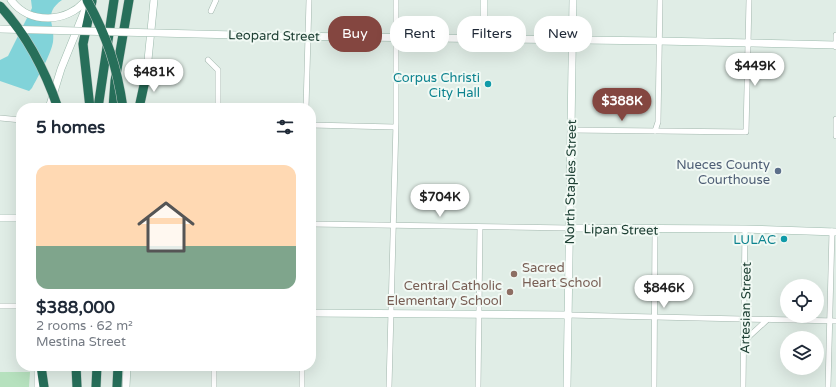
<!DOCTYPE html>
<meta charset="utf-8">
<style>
body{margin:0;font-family:"Varela Round",sans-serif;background:#f2f2f3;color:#1f2937;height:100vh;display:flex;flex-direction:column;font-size:15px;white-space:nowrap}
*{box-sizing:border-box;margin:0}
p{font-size:13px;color:#747a83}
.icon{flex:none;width:22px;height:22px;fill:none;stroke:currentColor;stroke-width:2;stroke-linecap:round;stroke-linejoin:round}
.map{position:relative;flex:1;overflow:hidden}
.sheet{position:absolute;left:16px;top:103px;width:300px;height:268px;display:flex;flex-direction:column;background:#fff;border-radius:16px;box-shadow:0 4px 16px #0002}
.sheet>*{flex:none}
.guide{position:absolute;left:328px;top:16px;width:380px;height:36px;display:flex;gap:8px}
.controls{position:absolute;left:780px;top:279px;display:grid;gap:8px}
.controls a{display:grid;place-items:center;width:44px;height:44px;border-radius:50%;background:#fff;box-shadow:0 4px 16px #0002;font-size:20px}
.price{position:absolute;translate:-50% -34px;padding:0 9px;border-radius:14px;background:#fff;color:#222;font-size:13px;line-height:26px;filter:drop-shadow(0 1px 2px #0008)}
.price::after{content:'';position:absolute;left:50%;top:24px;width:12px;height:9px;margin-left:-6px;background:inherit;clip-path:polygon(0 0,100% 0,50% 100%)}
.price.current{background:#844640;color:#fff}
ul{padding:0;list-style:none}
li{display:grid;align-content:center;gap:8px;height:212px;padding:0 20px}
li+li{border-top:1px solid #e0e1e3}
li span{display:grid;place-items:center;height:124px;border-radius:12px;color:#555}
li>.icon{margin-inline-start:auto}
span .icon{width:72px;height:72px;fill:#fffc;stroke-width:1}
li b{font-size:17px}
h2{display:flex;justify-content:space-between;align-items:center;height:48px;padding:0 20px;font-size:17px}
.tag{padding:0 14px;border-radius:16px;background:#fff;box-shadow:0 4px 16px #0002;font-size:14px;line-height:36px}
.tag.current{background:#844640;color:#fff}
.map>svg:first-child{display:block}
.green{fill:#b6e1be}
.water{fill:#81d3d9}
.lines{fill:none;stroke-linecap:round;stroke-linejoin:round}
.street-casing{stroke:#a2b6ad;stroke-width:6}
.secondary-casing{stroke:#9dbaad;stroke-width:8}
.highway-casing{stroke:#c0cac6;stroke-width:10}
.street{stroke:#fff;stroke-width:5}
.secondary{stroke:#fff;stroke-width:7}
.highway{stroke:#276f5a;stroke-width:9}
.secondary-bridge-casing{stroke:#9dbaad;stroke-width:8;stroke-linecap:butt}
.highway-bridge-casing{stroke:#c0cac6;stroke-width:10;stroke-linecap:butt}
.secondary-bridge{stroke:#fff;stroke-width:7}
.highway-bridge{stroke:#276f5a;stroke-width:9}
.culture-dot{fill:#0f9aa8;stroke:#f1f9f4;stroke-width:1.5}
.service-dot{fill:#5c6f8a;stroke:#f1f9f4;stroke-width:1.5}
.education-dot{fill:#8d6e63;stroke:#f1f9f4;stroke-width:1.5}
.labels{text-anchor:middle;stroke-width:4;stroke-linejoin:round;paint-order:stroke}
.street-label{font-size:13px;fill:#1e4034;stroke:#f1f9f4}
.culture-label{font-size:13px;fill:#0d838f;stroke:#f1f9f4;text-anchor:end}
.service-label{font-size:13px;fill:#4e5e75;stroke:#f1f9f4;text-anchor:end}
.education-label{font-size:13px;fill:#785e54;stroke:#f1f9f4;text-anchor:start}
</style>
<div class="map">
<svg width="836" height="387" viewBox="0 0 836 387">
<rect width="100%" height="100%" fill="#e0ede6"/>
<path class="green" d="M 0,372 L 30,372 L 29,387 L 0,387 Z"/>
<path class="water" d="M 31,0 L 62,0 C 42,14 56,25 53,42 C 51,54 38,77 32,88 L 29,91 L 0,81 L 0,60 L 8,56 L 32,8 Z"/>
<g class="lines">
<g class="street-casing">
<g id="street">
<path d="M 211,11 L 216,0"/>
<path d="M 836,35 L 836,47"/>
<path d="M 208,60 L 218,70 L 218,108"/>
<path d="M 306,108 L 309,0"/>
<path d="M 0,118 L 21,120"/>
<path d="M 836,119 L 836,136"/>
<path d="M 311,125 L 395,127"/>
<path d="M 571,130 L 746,132 L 749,0"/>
<path d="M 655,131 L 658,122 L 660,0"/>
<path d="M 311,224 L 570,228"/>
<path d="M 0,306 L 21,306"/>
<path d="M 568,315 L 836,321"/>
<path d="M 744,341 L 767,320"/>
<path d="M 214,387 L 214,366"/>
<path d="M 302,387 L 302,366"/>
<path d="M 389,387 L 396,123 L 396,0"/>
<path d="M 478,387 L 480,227"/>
<path d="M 654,387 L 655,230"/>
<path d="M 743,387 L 745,229"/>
<path d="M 828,387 L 832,231"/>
</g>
</g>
<g class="secondary-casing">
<g id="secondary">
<path d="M 11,0 C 29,25 68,23 86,0"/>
<path d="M 281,36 L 659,41 L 836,45"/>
<path d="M 484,39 L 484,0"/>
<path d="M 146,80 L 154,0"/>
<path d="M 49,108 L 61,69 L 89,0"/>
<path d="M 0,218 L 21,218"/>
<path d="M 570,228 L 745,229 L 836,232"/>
<path d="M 311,313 L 568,315"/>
<path d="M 38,387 L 38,370"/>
<path d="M 126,387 L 127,366"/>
<path d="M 567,387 L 573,0"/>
</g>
</g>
<g class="highway-casing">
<g id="highway">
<path d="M 90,108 L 83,44 L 92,1"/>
<path d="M 98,108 L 114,0"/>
<path d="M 113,108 L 115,81 L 129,0"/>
<path d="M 139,108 L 146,76"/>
<path d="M 41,366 L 44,387"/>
<path d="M 76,366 L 77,387"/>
<path d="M 96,387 L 97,366"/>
<path d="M 117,387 L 118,366"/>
</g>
</g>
<use href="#street" class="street"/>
<use href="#secondary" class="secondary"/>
<use href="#highway" class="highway"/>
<g class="secondary-bridge-casing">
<path id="secondary-bridge" d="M 0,29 L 281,36"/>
</g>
<g class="highway-bridge-casing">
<g id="highway-bridge">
<path d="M 87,0 C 107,37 117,66 123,108"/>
<path d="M 0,6 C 28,36 45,70 58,108"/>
</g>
</g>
<use href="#secondary-bridge" class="secondary-bridge"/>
<use href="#highway-bridge" class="highway-bridge"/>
</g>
<g class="culture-dot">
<circle cx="488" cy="84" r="4"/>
<circle cx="784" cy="239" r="4"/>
</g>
<circle class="service-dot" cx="778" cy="171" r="4"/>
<g class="education-dot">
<circle cx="514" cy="274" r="4"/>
<circle cx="510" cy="292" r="4"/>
</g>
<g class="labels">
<g class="street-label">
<text transform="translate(274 35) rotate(1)" y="5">Leopard Street</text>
<text transform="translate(570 182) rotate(-89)" y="5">North Staples Street</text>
<text transform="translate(621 229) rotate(1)" y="5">Lipan Street</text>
<text transform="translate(745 308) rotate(-89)" y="5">Artesian Street</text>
</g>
<g class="culture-label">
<text x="480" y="82">Corpus Christi<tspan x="480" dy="15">City Hall</tspan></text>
<text x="776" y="244">LULAC</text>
</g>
<g class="service-label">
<text x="770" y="169">Nueces County<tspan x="770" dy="15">Courthouse</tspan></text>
</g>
<g class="education-label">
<text x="522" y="272">Sacred<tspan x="522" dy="15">Heart School</tspan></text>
<text x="502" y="290" text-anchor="end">Central Catholic<tspan x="502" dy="15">Elementary School</tspan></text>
</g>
</g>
</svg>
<div class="controls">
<a><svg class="icon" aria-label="locate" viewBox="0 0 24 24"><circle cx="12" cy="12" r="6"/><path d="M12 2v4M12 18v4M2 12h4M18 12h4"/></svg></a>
<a><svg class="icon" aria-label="layers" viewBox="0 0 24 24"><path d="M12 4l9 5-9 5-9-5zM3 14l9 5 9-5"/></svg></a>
</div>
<b class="price" style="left:755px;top:87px">$449K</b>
<b class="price" style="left:154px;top:93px">$481K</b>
<b class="price current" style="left:622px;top:122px">$388K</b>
<b class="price" style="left:440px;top:218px">$704K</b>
<b class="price" style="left:664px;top:309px">$846K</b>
<div class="guide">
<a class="tag current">Buy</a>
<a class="tag">Rent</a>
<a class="tag">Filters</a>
<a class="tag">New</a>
</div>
<section class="sheet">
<h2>5 homes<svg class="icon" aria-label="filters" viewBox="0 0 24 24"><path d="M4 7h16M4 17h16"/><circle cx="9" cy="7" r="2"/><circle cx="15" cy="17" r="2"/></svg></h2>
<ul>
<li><span style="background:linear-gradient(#ffd9b3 65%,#7fa58c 0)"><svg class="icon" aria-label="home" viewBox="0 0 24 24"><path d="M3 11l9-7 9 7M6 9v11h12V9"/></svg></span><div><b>$388,000</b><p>2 rooms · 62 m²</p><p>Mestina Street</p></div></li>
</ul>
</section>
</div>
